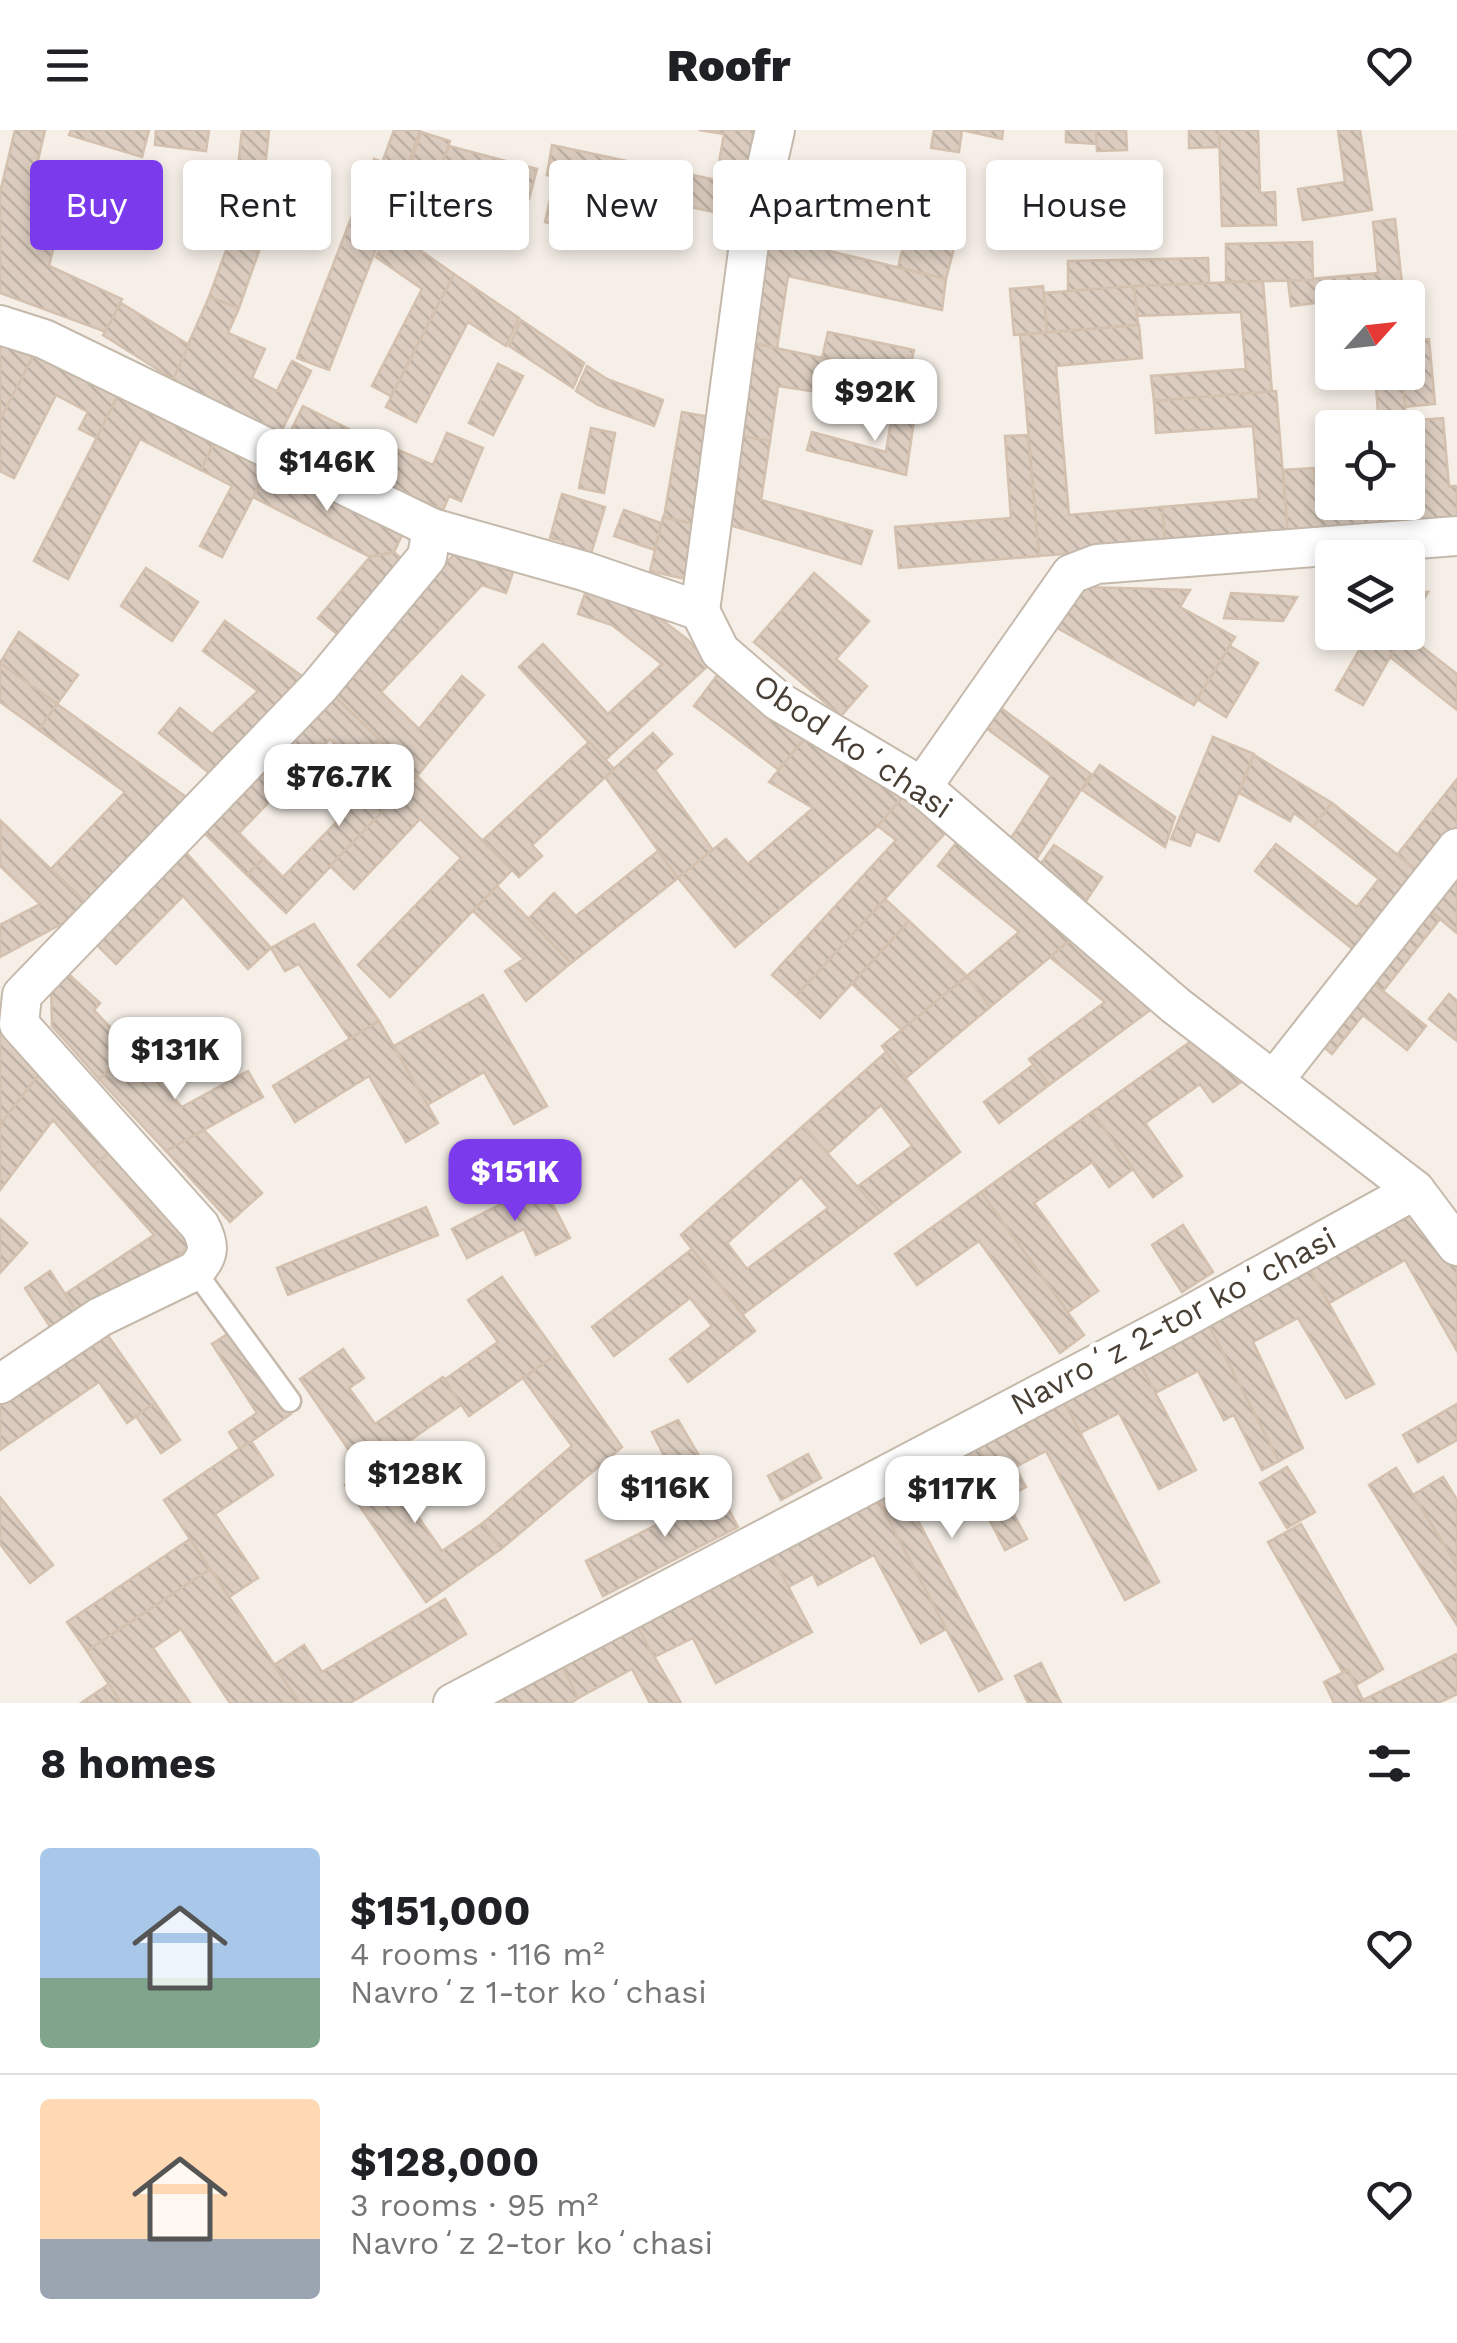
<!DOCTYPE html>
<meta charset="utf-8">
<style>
body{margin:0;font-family:"Work Sans",sans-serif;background:#f2f2f2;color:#202124;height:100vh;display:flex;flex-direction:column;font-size:38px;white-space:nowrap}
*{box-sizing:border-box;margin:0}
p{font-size:32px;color:#757577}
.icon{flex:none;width:55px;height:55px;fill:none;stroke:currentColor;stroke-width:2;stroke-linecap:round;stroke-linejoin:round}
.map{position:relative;height:1573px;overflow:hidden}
.details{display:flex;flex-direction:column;background:#fff;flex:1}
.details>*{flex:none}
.hud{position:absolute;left:30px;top:30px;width:1398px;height:90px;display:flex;gap:20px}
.needle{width:65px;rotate:63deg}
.buttons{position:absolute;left:1315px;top:150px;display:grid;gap:20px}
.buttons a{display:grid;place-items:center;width:110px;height:110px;border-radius:10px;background:#fff;box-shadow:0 5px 15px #0003;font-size:50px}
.price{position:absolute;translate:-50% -85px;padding:0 22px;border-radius:20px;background:#fff;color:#222;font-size:32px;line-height:65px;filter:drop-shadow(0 2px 5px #0008)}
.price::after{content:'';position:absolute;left:50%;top:60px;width:30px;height:22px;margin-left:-15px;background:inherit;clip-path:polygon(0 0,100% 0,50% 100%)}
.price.current{background:#7c3aed;color:#fff}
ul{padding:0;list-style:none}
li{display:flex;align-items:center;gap:30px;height:250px;padding:0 40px}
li+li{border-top:2px solid #e0e0e0}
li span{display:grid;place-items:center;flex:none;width:280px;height:200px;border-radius:10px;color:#555}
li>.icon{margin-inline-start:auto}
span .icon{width:120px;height:120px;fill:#fffc;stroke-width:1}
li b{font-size:42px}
h2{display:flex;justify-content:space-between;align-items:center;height:120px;padding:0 40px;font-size:42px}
.tag{padding:0 35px;border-radius:10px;background:#fff;box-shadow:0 5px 15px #0003;font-size:35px;line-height:90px}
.tag.current{background:#7c3aed;color:#fff}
header{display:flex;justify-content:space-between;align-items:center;height:130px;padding:0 40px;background:#fff;font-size:45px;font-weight:800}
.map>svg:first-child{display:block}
.building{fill:url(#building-back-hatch);stroke:#d4c0ae;stroke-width:2.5;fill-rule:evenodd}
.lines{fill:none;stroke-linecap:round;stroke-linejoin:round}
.service-casing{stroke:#c5b9ac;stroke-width:25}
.minor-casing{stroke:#c5b9ac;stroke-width:42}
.service{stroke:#fff;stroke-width:20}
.minor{stroke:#fff;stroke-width:38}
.labels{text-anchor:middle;stroke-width:9;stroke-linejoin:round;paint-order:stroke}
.street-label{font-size:32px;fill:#493f35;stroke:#fff}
</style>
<header><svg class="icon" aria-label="menu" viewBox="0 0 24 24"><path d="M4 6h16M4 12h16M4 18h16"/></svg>Roofr<svg class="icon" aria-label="heart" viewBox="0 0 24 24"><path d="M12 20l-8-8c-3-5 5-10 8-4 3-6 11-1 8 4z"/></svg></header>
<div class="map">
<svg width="1457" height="1573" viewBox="0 0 1457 1573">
<defs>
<pattern id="building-back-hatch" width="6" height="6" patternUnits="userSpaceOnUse" patternTransform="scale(2.5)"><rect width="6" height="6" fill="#dbccbf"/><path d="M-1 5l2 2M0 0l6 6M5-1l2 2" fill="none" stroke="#bdb0a5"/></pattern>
</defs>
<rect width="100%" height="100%" fill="#f5efe7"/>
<g class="building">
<path d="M 15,0 L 45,0 L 29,70 L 63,79 L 49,136 L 122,169 L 106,202 L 0,163 L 0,63 Z"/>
<path d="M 71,0 L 149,0 L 142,27 L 69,5 Z"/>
<path d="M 156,0 L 209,0 L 206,21 L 155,15 Z"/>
<path d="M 242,0 L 269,0 L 262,66 L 269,67 L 260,117 L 230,111 Z"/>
<path d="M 394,0 L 420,0 L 406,41 L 382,33 Z"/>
<path d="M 699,0 L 763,0 L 749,90 L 547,45 L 552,15 L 716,50 L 724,4 Z"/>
<path d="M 934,0 L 962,0 L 959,22 L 931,18 Z"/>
<path d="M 962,0 L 1003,0 L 1002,9 Z"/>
<path d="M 1066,0 L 1096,0 L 1097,14 L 1066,12 Z"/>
<path d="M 1096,0 L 1126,0 L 1127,20 L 1097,21 Z"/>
<path d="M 1189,0 L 1219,0 L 1220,17 L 1189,18 Z"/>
<path d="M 1219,0 L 1258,0 L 1260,63 L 1275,62 L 1276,95 L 1222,96 Z"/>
<path d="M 1338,0 L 1360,0 L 1372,80 L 1303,90 L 1298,59 L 1345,52 Z"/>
<path d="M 421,2 L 450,11 L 427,80 L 399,71 Z"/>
<path d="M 449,16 L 537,39 L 529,69 L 438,45 Z"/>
<path d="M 374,29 L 406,41 L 329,240 L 297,228 Z"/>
<path d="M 552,60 L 649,85 L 641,117 L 545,92 Z"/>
<path d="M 1395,89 L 1403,163 L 1332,168 L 1332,171 L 1291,176 L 1288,151 L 1378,143 L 1373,92 Z"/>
<path d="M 388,98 L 454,144 L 391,266 L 372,256 L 422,159 L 376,127 Z"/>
<path d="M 759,104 L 946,149 L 942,180 L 788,146 L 777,218 L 743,211 Z"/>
<path d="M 906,106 L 954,118 L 946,149 L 898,137 Z"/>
<path d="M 1312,112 L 1313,150 L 1226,152 L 1226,114 Z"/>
<path d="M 228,115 L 259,121 L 239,178 L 209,167 Z"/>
<path d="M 1208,128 L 1209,153 L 1068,161 L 1068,131 Z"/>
<path d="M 454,144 L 519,188 L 506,216 L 468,192 L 416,292 L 386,277 Z"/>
<path d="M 1263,151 L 1272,262 L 1154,271 L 1151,246 L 1246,239 L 1241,182 L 1137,186 L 1134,156 Z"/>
<path d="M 1043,156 L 1047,202 L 1014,205 L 1010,159 Z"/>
<path d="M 1134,156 L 1138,195 L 1047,202 L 1044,163 Z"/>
<path d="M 209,167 L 239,178 L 228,203 L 265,219 L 252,248 L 277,261 L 292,231 L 311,241 L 279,306 L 172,251 Z"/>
<path d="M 121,173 L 189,215 L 173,249 L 103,205 Z"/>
<path d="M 521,190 L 584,233 L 573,258 L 509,216 Z"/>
<path d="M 1139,195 L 1142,228 L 1056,236 L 1069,385 L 1162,377 L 1166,416 L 1039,426 L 1020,205 Z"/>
<path d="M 828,202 L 914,220 L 908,247 L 822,228 Z"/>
<path d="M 0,203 L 39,215 L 0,290 Z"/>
<path d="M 1429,209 L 1435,274 L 1405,277 L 1402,242 L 1408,242 L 1408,211 Z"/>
<path d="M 743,211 L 921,249 L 916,277 L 778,256 L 770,311 L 730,304 Z"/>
<path d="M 39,215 L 122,258 L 97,308 L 79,299 L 88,282 L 56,265 L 14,348 L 0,341 L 0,290 Z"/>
<path d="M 498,234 L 523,246 L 493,305 L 469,293 Z"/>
<path d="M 587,236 L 607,249 L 663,270 L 654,296 L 598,275 L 576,261 Z"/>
<path d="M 1375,242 L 1402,242 L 1407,298 L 1379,298 Z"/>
<path d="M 122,258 L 217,307 L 201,340 L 140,309 L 68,449 L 34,431 Z"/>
<path d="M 1276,261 L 1288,405 L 1166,416 L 1162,377 L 1259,369 L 1253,296 L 1156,303 L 1154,271 Z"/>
<path d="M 894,273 L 916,277 L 906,345 L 807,320 L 812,302 L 886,322 Z"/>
<path d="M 303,276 L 367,308 L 353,342 L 287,309 Z"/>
<path d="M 682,282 L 720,289 L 703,396 L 664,387 Z"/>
<path d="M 1443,288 L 1449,356 L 1457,356 L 1457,391 L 1416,395 L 1407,291 Z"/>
<path d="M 591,298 L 615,303 L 604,363 L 579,358 Z"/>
<path d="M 1408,298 L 1416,395 L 1288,405 L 1283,340 L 1314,338 L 1316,363 L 1332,361 L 1332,372 L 1408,372 Z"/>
<path d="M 447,303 L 483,318 L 461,371 L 449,366 L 443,380 L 353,342 L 368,307 L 433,335 Z"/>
<path d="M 730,304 L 770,311 L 761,370 L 872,401 L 861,434 L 716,391 Z"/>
<path d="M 1028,305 L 1039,426 L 899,438 L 895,397 L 1011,388 L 1005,306 Z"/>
<path d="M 217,307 L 270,334 L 222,427 L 200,416 L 232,356 L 201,340 Z"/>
<path d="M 270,334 L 403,403 L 394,422 L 370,427 L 253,367 Z"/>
<path d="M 562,364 L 605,377 L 590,427 L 561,418 L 563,411 L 550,408 Z"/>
<path d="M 624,380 L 661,393 L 655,420 L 614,406 Z"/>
<path d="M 663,387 L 703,396 L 690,450 L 650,441 Z"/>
<path d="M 462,416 L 516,433 L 506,463 L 482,455 L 381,562 L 419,599 L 462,546 L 484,565 L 417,646 L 327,559 Z"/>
<path d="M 394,422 L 412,439 L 348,513 L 318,488 L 370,427 Z"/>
<path d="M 146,438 L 198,472 L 172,511 L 121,476 Z"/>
<path d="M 814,443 L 869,491 L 836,529 L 867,556 L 841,586 L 754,512 Z"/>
<path d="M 589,452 L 630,465 L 688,510 L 710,534 L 605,630 L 519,537 L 543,514 L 608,584 L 662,534 L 612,495 L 578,484 Z"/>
<path d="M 1084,457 L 1190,460 L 1180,477 L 1235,507 L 1194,575 L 1054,496 Z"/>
<path d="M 1408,462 L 1428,462 L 1408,497 Z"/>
<path d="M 1231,463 L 1297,467 L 1283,491 L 1224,488 Z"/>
<path d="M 225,491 L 310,552 L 213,646 L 159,603 L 180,578 L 212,604 L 258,561 L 203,521 Z"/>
<path d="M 19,502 L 78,545 L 57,574 L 0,533 Z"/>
<path d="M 1349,502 L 1404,502 L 1363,575 L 1336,560 L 1364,512 Z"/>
<path d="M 1404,503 L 1457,544 L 1457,580 L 1390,527 Z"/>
<path d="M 1230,516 L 1258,533 L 1226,587 L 1197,569 Z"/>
<path d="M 0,533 L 57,574 L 39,600 L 0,572 Z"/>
<path d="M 719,543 L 805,608 L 779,640 L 694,576 Z"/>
<path d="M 327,559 L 379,609 L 355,633 L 330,609 L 239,703 L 264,728 L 247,745 L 196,695 Z"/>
<path d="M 57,574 L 193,672 L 91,778 L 51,739 L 125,662 L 39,600 Z"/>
<path d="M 1001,578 L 1091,644 L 1033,734 L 1006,716 L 1051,646 L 986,598 Z"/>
<path d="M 653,603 L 672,624 L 655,640 L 713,720 L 678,748 L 605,647 Z"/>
<path d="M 1213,607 L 1254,624 L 1219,711 L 1196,701 L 1190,716 L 1171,709 Z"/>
<path d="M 805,608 L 904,665 L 878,696 L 735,817 L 678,748 L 726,709 L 748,734 L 813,678 L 769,652 Z"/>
<path d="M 379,609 L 417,646 L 286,783 L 247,745 L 264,728 L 283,747 L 375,652 L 355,633 Z"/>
<path d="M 589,612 L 614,639 L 532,715 L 542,726 L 519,747 L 483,710 Z"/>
<path d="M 1254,625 L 1332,673 L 1313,697 L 1294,683 L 1290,691 L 1239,663 Z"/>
<path d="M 1100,635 L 1175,687 L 1165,717 L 1082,660 Z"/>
<path d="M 417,646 L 512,740 L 390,867 L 358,835 L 461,728 L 420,689 L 354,759 L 330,736 Z"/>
<path d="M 1457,649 L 1457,710 L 1427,748 L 1397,725 Z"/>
<path d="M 904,665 L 949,699 L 796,866 L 772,845 L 896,710 L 878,696 Z"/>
<path d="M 1332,673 L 1427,748 L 1364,828 L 1255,741 L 1276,714 L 1357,777 L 1379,749 L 1313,697 Z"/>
<path d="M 1,691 L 91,778 L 0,827 L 0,795 L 40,774 L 0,736 Z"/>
<path d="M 960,708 L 1078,804 L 990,877 L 967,846 L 1019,802 L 938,736 Z"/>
<path d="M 1054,715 L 1102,747 L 1086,771 L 1038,738 Z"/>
<path d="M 183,719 L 271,818 L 248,839 L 183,766 L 116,834 L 93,811 Z"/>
<path d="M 658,721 L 678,748 L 571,833 L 528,789 L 554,763 L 576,786 Z"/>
<path d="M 1457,739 L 1457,803 L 1426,777 Z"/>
<path d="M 497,756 L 571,833 L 526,871 L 505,841 L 524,829 L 473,781 Z"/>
<path d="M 885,769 L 909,791 L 820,888 L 796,866 Z"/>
<path d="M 1426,777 L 1440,789 L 1383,861 L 1368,849 Z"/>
<path d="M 909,791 L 967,846 L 902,900 L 852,854 Z"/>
<path d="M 314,794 L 379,891 L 350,909 L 299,834 L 285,841 L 271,818 Z"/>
<path d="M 1078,804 L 1161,872 L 1049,955 L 1029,929 L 1105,872 L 1050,827 Z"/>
<path d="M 64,840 L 100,873 L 94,880 L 132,921 L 99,949 L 52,896 L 51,854 Z"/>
<path d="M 967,846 L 990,877 L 906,948 L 882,916 Z"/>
<path d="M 1368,849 L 1426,896 L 1407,920 L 1363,885 L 1332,924 L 1318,912 Z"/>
<path d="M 1449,864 L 1457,871 L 1457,911 L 1429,889 Z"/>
<path d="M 483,865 L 547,976 L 514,994 L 484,942 L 427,975 L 394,916 Z"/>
<path d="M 379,891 L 438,993 L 406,1012 L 369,946 L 295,992 L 273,956 Z"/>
<path d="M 0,892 L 47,934 L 0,995 Z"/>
<path d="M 1201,904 L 1251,945 L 1213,972 L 1200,954 L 1145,993 L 1182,1046 L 1153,1067 L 1092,982 Z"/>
<path d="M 132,921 L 182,977 L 248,941 L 263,967 L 166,1021 L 99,949 Z"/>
<path d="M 886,922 L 960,1022 L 880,1082 L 857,1057 L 912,1016 L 881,975 L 828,1023 L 803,996 Z"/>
<path d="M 47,934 L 118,1015 L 93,1036 L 53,990 L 0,1060 L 0,995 Z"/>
<path d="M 1033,935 L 1049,955 L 999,993 L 984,972 Z"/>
<path d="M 1092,982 L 1133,1039 L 1109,1057 L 1092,1032 L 1034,1073 L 1098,1161 L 1068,1182 L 981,1062 Z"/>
<path d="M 803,996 L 880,1082 L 743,1184 L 681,1105 ZM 801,1047 L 828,1078 L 747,1139 L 727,1113 Z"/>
<path d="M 204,1000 L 262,1063 L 230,1092 L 166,1021 Z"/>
<path d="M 118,1015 L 201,1110 L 81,1189 L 65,1164 L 154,1105 L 93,1036 Z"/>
<path d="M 542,1053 L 570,1108 L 536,1125 L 524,1099 L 467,1128 L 452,1099 Z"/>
<path d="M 981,1062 L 1084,1205 L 1060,1223 L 979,1111 L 917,1155 L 895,1124 Z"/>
<path d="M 1422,1076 L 1457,1139 L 1457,1221 L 1405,1130 L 1329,1173 L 1310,1140 Z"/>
<path d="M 426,1077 L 438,1105 L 288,1165 L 277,1138 Z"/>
<path d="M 0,1089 L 27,1113 L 0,1143 Z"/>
<path d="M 1183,1095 L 1213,1142 L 1182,1162 L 1152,1115 Z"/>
<path d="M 692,1119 L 755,1201 L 688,1252 L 670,1229 L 712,1196 L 690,1168 L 614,1226 L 592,1197 Z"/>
<path d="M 1310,1140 L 1374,1254 L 1346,1268 L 1298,1188 L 1253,1212 L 1303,1318 L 1279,1331 L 1208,1194 Z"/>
<path d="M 50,1141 L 81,1189 L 56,1206 L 25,1158 Z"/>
<path d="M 502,1147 L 557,1224 L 469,1286 L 444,1250 L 498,1212 L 468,1170 Z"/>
<path d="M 99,1193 L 155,1273 L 127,1293 L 99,1252 L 0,1320 L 0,1262 Z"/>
<path d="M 1208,1194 L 1279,1331 L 1262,1340 L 1234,1285 L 1224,1290 L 1198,1241 L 1155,1263 L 1138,1230 Z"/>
<path d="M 234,1200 L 291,1284 L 240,1319 L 229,1302 L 257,1283 L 212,1214 Z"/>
<path d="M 343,1219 L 364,1248 L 349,1258 L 375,1294 L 443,1247 L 461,1275 L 364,1342 L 300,1249 Z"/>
<path d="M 557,1224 L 622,1317 L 501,1419 L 483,1393 L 572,1316 L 523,1248 Z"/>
<path d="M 1138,1230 L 1196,1340 L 1159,1359 L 1119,1283 L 1080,1303 L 1063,1270 Z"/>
<path d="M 1063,1270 L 1159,1452 L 1125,1470 L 1046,1321 L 1015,1337 L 1026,1357 L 1005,1368 L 977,1315 Z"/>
<path d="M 155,1273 L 180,1310 L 161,1323 L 136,1286 Z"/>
<path d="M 1457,1274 L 1457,1310 L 1418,1332 L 1403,1305 Z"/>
<path d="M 678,1290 L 712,1348 L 683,1363 L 652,1302 Z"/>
<path d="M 251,1311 L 273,1345 L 215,1384 L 258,1448 L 229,1467 L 164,1370 Z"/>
<path d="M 406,1313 L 426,1343 L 400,1361 L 442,1421 L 483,1393 L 501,1419 L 426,1472 L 345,1355 Z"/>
<path d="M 977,1315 L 1027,1409 L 1005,1420 L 984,1379 L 949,1397 L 938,1378 L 917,1389 L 1002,1549 L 979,1561 L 877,1368 Z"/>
<path d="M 808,1324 L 821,1348 L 781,1370 L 768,1346 Z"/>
<path d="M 1287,1337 L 1315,1382 L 1287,1398 L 1260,1353 Z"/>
<path d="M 1396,1338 L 1457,1435 L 1457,1495 L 1369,1355 Z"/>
<path d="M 1443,1347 L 1457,1370 L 1457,1435 L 1413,1365 Z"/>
<path d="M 712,1348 L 738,1397 L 603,1466 L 586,1431 L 691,1377 L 683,1363 Z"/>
<path d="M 0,1367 L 53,1435 L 30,1453 L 0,1414 Z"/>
<path d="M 877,1368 L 946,1499 L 921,1513 L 874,1425 L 818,1455 L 813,1444 L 788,1457 L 771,1424 Z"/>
<path d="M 1301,1394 L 1383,1539 L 1356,1555 L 1348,1540 L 1343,1543 L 1268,1412 Z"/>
<path d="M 190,1409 L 210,1439 L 87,1521 L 67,1492 Z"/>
<path d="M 771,1424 L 812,1502 L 716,1553 L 693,1508 L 654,1527 L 636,1495 Z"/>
<path d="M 210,1439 L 229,1467 L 300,1573 L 230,1573 L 181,1499 L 153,1518 L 190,1573 L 121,1573 L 87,1521 Z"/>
<path d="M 445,1469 L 466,1504 L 350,1573 L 300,1573 L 274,1535 L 304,1515 L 322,1542 Z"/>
<path d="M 636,1495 L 681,1573 L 650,1573 L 632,1539 L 578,1568 L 561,1534 Z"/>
<path d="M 1457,1524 L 1457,1564 L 1438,1573 L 1365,1573 L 1363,1570 Z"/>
<path d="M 1041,1533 L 1061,1573 L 1028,1573 L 1015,1546 Z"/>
<path d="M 561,1534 L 578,1568 L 571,1573 L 488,1573 Z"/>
<path d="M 1348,1540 L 1363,1570 L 1365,1573 L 1334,1573 L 1324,1552 Z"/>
<path d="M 109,1554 L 121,1573 L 81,1573 Z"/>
</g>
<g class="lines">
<g class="service-casing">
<path id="service" d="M 195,1141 L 290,1271"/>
</g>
<g class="minor-casing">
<g id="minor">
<path d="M 0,195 L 44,209 L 432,398 L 584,441 L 700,481 L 720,521 L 778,571 L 922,657 L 1175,875 L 1415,1060 L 1457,1116"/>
<path d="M 700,481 L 749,114 L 775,0"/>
<path d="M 922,657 L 1071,444 L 1097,434 L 1457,406"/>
<path d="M 1274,950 L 1457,718"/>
<path d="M 0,1254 L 100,1187 L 195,1141 C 210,1125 210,1115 200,1096 L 19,894 L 22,865 L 319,557 L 427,427 L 432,398"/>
<path d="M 453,1573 L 1184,1188 L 1415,1060"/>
</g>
</g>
<use href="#service" class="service"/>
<use href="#minor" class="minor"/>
</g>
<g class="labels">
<g class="street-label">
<text transform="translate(853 616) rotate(34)" y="11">Obod koʻchasi</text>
<text transform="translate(1173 1191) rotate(-28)" y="11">Navroʻz 2-tor koʻchasi</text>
</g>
</g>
</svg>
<div class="buttons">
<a><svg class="needle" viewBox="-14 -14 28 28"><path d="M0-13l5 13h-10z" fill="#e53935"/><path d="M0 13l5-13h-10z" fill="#757577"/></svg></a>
<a><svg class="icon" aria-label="locate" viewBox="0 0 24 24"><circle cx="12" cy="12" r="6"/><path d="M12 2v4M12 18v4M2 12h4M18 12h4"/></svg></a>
<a><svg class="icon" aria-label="layers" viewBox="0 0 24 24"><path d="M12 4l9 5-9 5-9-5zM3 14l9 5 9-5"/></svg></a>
</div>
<b class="price" style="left:875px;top:314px">$92K</b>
<b class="price" style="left:327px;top:384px">$146K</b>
<b class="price" style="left:339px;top:699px">$76.7K</b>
<b class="price" style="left:175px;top:972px">$131K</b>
<b class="price current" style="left:515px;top:1094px">$151K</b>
<b class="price" style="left:415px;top:1396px">$128K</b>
<b class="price" style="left:665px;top:1410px">$116K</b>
<b class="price" style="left:952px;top:1411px">$117K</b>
<div class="hud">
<a class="tag current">Buy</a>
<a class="tag">Rent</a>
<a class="tag">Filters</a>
<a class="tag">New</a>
<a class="tag">Apartment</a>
<a class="tag">House</a>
</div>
</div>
<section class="details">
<h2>8 homes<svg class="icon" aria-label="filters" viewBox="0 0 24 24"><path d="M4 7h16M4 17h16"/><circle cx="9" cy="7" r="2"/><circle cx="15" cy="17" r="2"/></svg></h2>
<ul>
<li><span style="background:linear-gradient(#a9c7e8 65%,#7fa58c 0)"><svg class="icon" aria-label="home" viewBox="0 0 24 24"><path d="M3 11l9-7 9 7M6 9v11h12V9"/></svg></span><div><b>$151,000</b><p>4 rooms · 116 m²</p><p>Navroʻz 1-tor koʻchasi</p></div><svg class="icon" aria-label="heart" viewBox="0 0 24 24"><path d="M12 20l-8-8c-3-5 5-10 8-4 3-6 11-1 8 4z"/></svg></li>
<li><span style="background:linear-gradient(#ffd9b3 70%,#9aa5b1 0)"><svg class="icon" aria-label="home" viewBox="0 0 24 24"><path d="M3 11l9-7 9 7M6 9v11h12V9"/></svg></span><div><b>$128,000</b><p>3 rooms · 95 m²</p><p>Navroʻz 2-tor koʻchasi</p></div><svg class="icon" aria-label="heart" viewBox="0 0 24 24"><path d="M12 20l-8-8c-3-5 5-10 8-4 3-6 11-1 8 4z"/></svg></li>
</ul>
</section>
